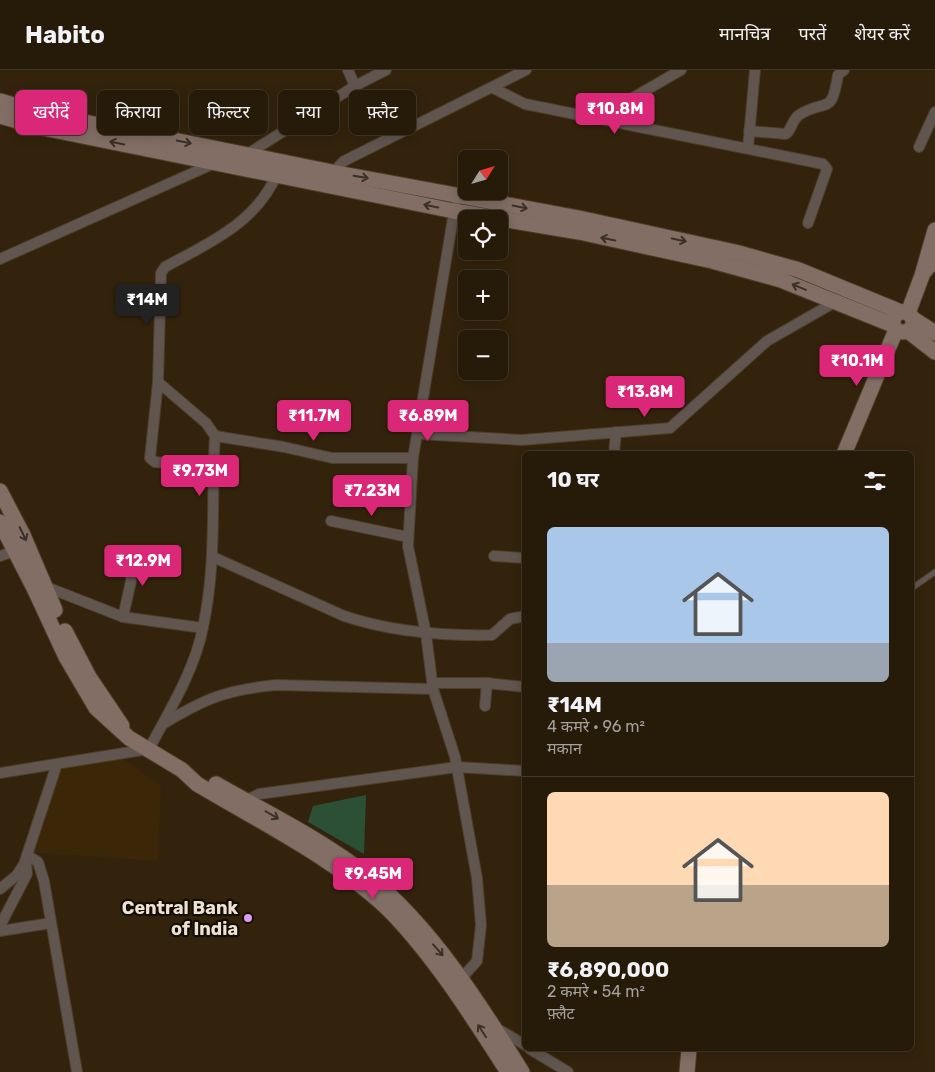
<!DOCTYPE html>
<html lang="hi">
<meta charset="utf-8">
<style>
body{margin:0;font-family:Rubik,"Noto Sans Devanagari",sans-serif;background:#322717;color:#f1f3f6;height:100vh;display:flex;flex-direction:column;font-size:19px;white-space:nowrap}
*{box-sizing:border-box;margin:0}
p{font-size:16px;color:#a4a19c}
.icon{flex:none;width:28px;height:28px;fill:none;stroke:currentColor;stroke-width:2;stroke-linecap:round;stroke-linejoin:round}
.map{position:relative;flex:1;overflow:hidden}
.side{position:absolute;left:522px;top:381px;width:392px;height:600px;display:flex;flex-direction:column;background:#261a09;border-radius:8px;box-shadow:0 2px 12px #0003,0 0 0 1px #42382a}
.side>*{flex:none}
.top-card{position:absolute;left:15px;top:20px;width:432px;height:45px;display:flex;gap:10px}
.needle{width:32px;rotate:53deg}
.tools{position:absolute;left:458px;top:80px;display:grid;gap:10px}
.tools a{display:grid;place-items:center;width:50px;height:50px;border-radius:8px;background:#261a09;box-shadow:0 2px 12px #0003,0 0 0 1px #42382a;font-size:25px}
.price{position:absolute;translate:-50% -42px;padding:0 11px;border-radius:5px;background:#db2777;color:#fff;font-size:16px;line-height:32px;filter:drop-shadow(0 1px 2px #0008)}
.price::after{content:'';position:absolute;left:50%;top:30px;width:15px;height:11px;margin-left:-8px;background:inherit;clip-path:polygon(0 0,100% 0,50% 100%)}
.price.selected{background:#222;color:#fff}
ul{padding:0;list-style:none}
li{display:grid;align-content:center;gap:10px;height:265px;padding:0 25px}
li+li{border-top:1px solid #42382a}
li span{display:grid;place-items:center;height:155px;border-radius:8px;color:#555}
li>.icon{margin-inline-start:auto}
span .icon{width:90px;height:90px;fill:#fffc;stroke-width:1}
li b{font-size:21px}
h2{display:flex;justify-content:space-between;align-items:center;height:60px;padding:0 25px;font-size:21px}
.chip{padding:0 18px;border-radius:8px;background:#261a09;box-shadow:0 2px 12px #0003,0 0 0 1px #42382a;font-size:18px;line-height:45px}
.chip.selected{background:#db2777;color:#fff}
header{display:flex;align-items:center;gap:30px;box-sizing:border-box;height:70px;padding:0 25px;background:#261a09;border-bottom:1px solid #42382a}
header strong{font-size:24px}
nav{display:flex;gap:28px;margin-inline-start:auto;font-size:18px}
.map>svg:first-child{display:block}
.built{fill:#3b2708}
.green{fill:#2c5035}
.lines{fill:none;stroke-linecap:round;stroke-linejoin:round}
.lane-casing{stroke:#4d3e28;stroke-width:7}
.street-casing{stroke:#4d3e28;stroke-width:12}
.secondary-casing{stroke:#4d3e28;stroke-width:17}
.lane{stroke:#61554f;stroke-width:5}
.street{stroke:#61554f;stroke-width:10}
.secondary{stroke:#826e65;stroke-width:15}
.oneway{stroke:#3b3027}
.poi-dot{fill:#da9af6;stroke:#150e05;stroke-width:2}
.labels{text-anchor:middle;stroke-width:4.5;stroke-linejoin:round;paint-order:stroke}
.poi-label{font-size:18px;font-weight:bold;fill:#ede2d5;stroke:#150e05;text-anchor:end}
</style>
<header>
<strong>Habito</strong>
<nav><a>मानचित्र</a><a>परतें</a><a>शेयर करें</a></nav>
</header>
<div class="map">
<svg width="935" height="1002" viewBox="0 0 935 1002">
<rect width="100%" height="100%" fill="#33230c"/>
<path class="built" d="M 118,685 L 161,716 L 158,791 L 29,782 L 57,694 Z"/>
<path class="green" d="M 366,725 L 364,784 L 308,752 L 313,736 Z"/>
<g class="lines">
<g class="lane-casing">
<path id="lane" d="M 912,518 L 935,502"/>
</g>
<g class="street-casing">
<g id="street">
<path d="M 348,0 L 355,16"/>
<path d="M 493,18 L 525,34 L 823,94 L 827,99 L 808,153"/>
<path d="M 596,49 L 681,0"/>
<path d="M 749,61 L 786,64 C 792,59 792,50 799,45 C 827,27 831,48 838,5 L 844,0"/>
<path d="M 919,77 L 935,42"/>
<path d="M 748,78 L 755,0"/>
<path d="M 246,85 L 355,16 L 386,0"/>
<path d="M 336,109 L 339,96 L 344,91 L 526,0"/>
<path d="M 455,136 L 413,388 L 408,476 L 426,564 L 433,619 L 455,687 L 477,808 L 481,855 L 477,891 L 458,912"/>
<path d="M 0,189 L 215,93"/>
<path d="M 417,364 L 522,370 L 670,358 L 767,271 L 835,232"/>
<path d="M 215,366 L 284,377 L 332,388 L 413,388"/>
<path d="M 614,384 L 616,362"/>
<path d="M 213,397 L 155,392 L 150,388 L 158,312 L 161,203 L 165,197 C 209,173 256,153 277,104"/>
<path d="M 331,451 L 408,467"/>
<path d="M 0,486 L 15,481"/>
<path d="M 494,486 L 525,488"/>
<path d="M 213,487 L 344,546 C 392,562 442,566 492,565 L 510,549 L 525,546"/>
<path d="M 44,516 L 123,547 L 203,558"/>
<path d="M 123,547 L 131,511 L 130,483"/>
<path d="M 433,613 L 487,613 L 525,617"/>
<path d="M 485,636 L 487,613"/>
<path d="M 163,654 C 206,628 226,620 276,615 L 433,619"/>
<path d="M 0,703 L 149,679 C 169,641 195,600 203,557 C 217,493 211,430 215,366 L 206,353 L 158,312"/>
<path d="M 245,735 L 251,728 L 259,724 L 457,697 L 525,701"/>
<path d="M 27,785 L 38,792 L 44,811 L 77,1002"/>
<path d="M 0,819 L 17,805 L 24,794 L 57,694"/>
<path d="M 0,856 L 27,804 L 26,790"/>
<path d="M 0,861 L 51,853"/>
<path d="M 496,958 L 525,975"/>
<path d="M 530,979 L 568,1002"/>
</g>
</g>
<g class="secondary-casing">
<g id="secondary">
<path d="M 0,31 L 40,43 L 337,103 L 579,148 L 735,182 L 799,200 L 901,242"/>
<path d="M 0,46 L 38,57 L 454,141 L 579,162 L 712,191 L 781,210 L 893,255"/>
<path d="M 923,202 L 935,160"/>
<circle cx="903" cy="252" r="10"/>
<path d="M 908,243 L 923,203 L 935,189"/>
<path d="M 912,248 L 935,263"/>
<path d="M 908,261 L 935,282"/>
<path d="M 844,384 L 896,260"/>
<path d="M 0,421 L 23,465 L 55,540"/>
<path d="M 0,452 L 34,518 L 66,587 L 96,638 L 129,668 L 182,700 L 197,714 C 259,751 345,794 395,846 C 439,893 473,948 508,1002"/>
<path d="M 65,561 L 89,607 L 122,656"/>
<path d="M 216,714 C 267,743 321,769 368,806 C 431,857 480,934 522,1002"/>
<path d="M 687,1002 L 689,979"/>
</g>
</g>
<use href="#lane" class="lane"/>
<use href="#street" class="street"/>
<use href="#secondary" class="secondary"/>
</g>
<defs><path id="oneway-shaft" d="M-6 0H5M1.5-3L5.5 0L1.5 3" fill="none" stroke-width="1.6" stroke-linecap="round" stroke-linejoin="round" transform="scale(1.25)"/></defs>
<g class="oneway">
<use href="#oneway-shaft" transform="translate(184 72) rotate(12)"/>
<use href="#oneway-shaft" transform="translate(117 73) rotate(-169)"/>
<use href="#oneway-shaft" transform="translate(361 107) rotate(10)"/>
<use href="#oneway-shaft" transform="translate(431 136) rotate(-168)"/>
<use href="#oneway-shaft" transform="translate(520 137) rotate(11)"/>
<use href="#oneway-shaft" transform="translate(608 169) rotate(-168)"/>
<use href="#oneway-shaft" transform="translate(679 170) rotate(12)"/>
<use href="#oneway-shaft" transform="translate(799 217) rotate(-158)"/>
<use href="#oneway-shaft" transform="translate(23 464) rotate(64)"/>
<use href="#oneway-shaft" transform="translate(272 745) rotate(30)"/>
<use href="#oneway-shaft" transform="translate(438 880) rotate(49)"/>
<use href="#oneway-shaft" transform="translate(482 961) rotate(-123)"/>
</g>
<circle class="poi-dot" cx="248" cy="848" r="5"/>
<g class="labels">
<g class="poi-label">
<text x="238" y="844">Central Bank<tspan x="238" dy="21">of India</tspan></text>
</g>
</g>
</svg>
<div class="tools">
<a><svg class="needle" viewBox="-14 -14 28 28"><path d="M0-13l5 13h-10z" fill="#e53935"/><path d="M0 13l5-13h-10z" fill="#a4a19c"/></svg></a>
<a><svg class="icon" aria-label="locate" viewBox="0 0 24 24"><circle cx="12" cy="12" r="6"/><path d="M12 2v4M12 18v4M2 12h4M18 12h4"/></svg></a>
<a>+</a>
<a>−</a>
</div>
<b class="price" style="left:615px;top:65px">₹10.8M</b>
<b class="price selected" style="left:147px;top:256px">₹14M</b>
<b class="price" style="left:857px;top:317px">₹10.1M</b>
<b class="price" style="left:645px;top:348px">₹13.8M</b>
<b class="price" style="left:314px;top:372px">₹11.7M</b>
<b class="price" style="left:428px;top:372px">₹6.89M</b>
<b class="price" style="left:200px;top:427px">₹9.73M</b>
<b class="price" style="left:372px;top:447px">₹7.23M</b>
<b class="price" style="left:143px;top:517px">₹12.9M</b>
<b class="price" style="left:373px;top:830px">₹9.45M</b>
<div class="top-card">
<a class="chip selected">खरीदें</a>
<a class="chip">किराया</a>
<a class="chip">फ़िल्टर</a>
<a class="chip">नया</a>
<a class="chip">फ़्लैट</a>
</div>
<section class="side">
<h2>10 घर<svg class="icon" aria-label="filters" viewBox="0 0 24 24"><path d="M4 7h16M4 17h16"/><circle cx="9" cy="7" r="2"/><circle cx="15" cy="17" r="2"/></svg></h2>
<ul>
<li><span style="background:linear-gradient(#a9c7e8 75%,#9aa5b1 0)"><svg class="icon" aria-label="home" viewBox="0 0 24 24"><path d="M3 11l9-7 9 7M6 9v11h12V9"/></svg></span><div><b>₹14M</b><p>4 कमरे · 96 m²</p><p>मकान</p></div></li>
<li><span style="background:linear-gradient(#ffd9b3 60%,#b9a48a 0)"><svg class="icon" aria-label="home" viewBox="0 0 24 24"><path d="M3 11l9-7 9 7M6 9v11h12V9"/></svg></span><div><b>₹6,890,000</b><p>2 कमरे · 54 m²</p><p>फ़्लैट</p></div></li>
</ul>
</section>
</div>
